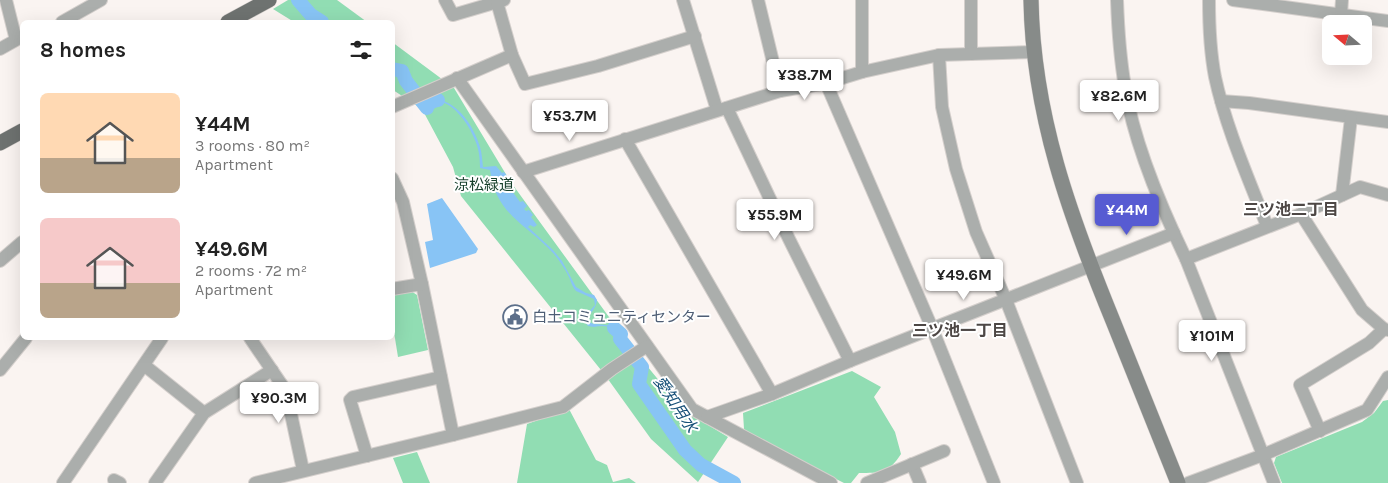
<!DOCTYPE html>
<meta charset="utf-8">
<style>
body{margin:0;font-family:Karla,"Noto Sans JP",sans-serif;background:#f2f2f2;color:#222;height:100vh;display:flex;flex-direction:column;font-size:19px;white-space:nowrap}
*{box-sizing:border-box;margin:0}
p{font-size:16px;color:#767676}
.icon{flex:none;width:28px;height:28px;fill:none;stroke:currentColor;stroke-width:2;stroke-linecap:round;stroke-linejoin:round}
.map{position:relative;flex:1;overflow:hidden}
.side{position:absolute;left:20px;top:20px;width:375px;height:320px;display:flex;flex-direction:column;background:#fff;border-radius:8px;box-shadow:0 5px 20px #0002}
.side>*{flex:none}
.needle{width:32px;rotate:289deg}
.fabs{position:absolute;left:1322px;top:15px;display:grid;gap:10px}
.fabs a{display:grid;place-items:center;width:50px;height:50px;border-radius:8px;background:#fff;box-shadow:0 5px 20px #0002;font-size:25px}
.price{position:absolute;translate:-50% -42px;padding:0 11px;border-radius:5px;background:#fff;color:#222;font-size:16px;line-height:32px;filter:drop-shadow(0 1px 2px #0008)}
.price::after{content:'';position:absolute;left:50%;top:30px;width:15px;height:11px;margin-left:-8px;background:inherit;clip-path:polygon(0 0,100% 0,50% 100%)}
.price.selected{background:#575bd2;color:#fff}
ul{padding:0;list-style:none}
li{display:flex;align-items:center;gap:15px;height:125px;padding:0 20px}
li span{display:grid;place-items:center;flex:none;width:140px;height:100px;border-radius:8px;color:#555}
li>.icon{margin-inline-start:auto}
span .icon{width:60px;height:60px;fill:#fffc;stroke-width:1}
li b{font-size:21px}
h2{display:flex;justify-content:space-between;align-items:center;height:60px;padding:0 20px;font-size:21px}
.map>svg:first-child{display:block}
.green{fill:#91ddb3}
.water{fill:#88c4f5}
.lines{fill:none;stroke-linecap:round;stroke-linejoin:round}
.canal{stroke:#88c4f5;stroke-width:14}
.street-casing{stroke:#d4cfcc;stroke-width:14}
.secondary-casing{stroke:#d4cfcc;stroke-width:16}
.primary-casing{stroke:#d4cfcc;stroke-width:16}
.street{stroke:#abaeac;stroke-width:12}
.secondary{stroke:#878b89;stroke-width:15}
.primary{stroke:#6e7270;stroke-width:15}
.labels{text-anchor:middle;stroke-width:4;stroke-linejoin:round;paint-order:stroke}
.park-label{font-size:15px;fill:#153e2a;stroke:#fff}
.service-label{font-size:15px;fill:#4e5e75;stroke:#fff;text-anchor:start}
.neighbourhood-label{font-size:16px;font-weight:bold;fill:#4d4745;stroke:#fff}
.water-label{font-size:16px;font-style:italic;fill:#175078;stroke:#fff}
</style>
<div class="map">
<svg width="1388" height="483" viewBox="0 0 1388 483">
<rect width="100%" height="100%" fill="#faf4f1"/>
<g class="green">
<path d="M 288,0 L 337,0 L 367,22 L 294,22 L 273,9 Z"/>
<path d="M 392,42 L 454,88 L 510,181 L 625,339 L 683,410 L 728,437 L 698,482 L 651,439 L 605,375 L 461,196 L 453,167 L 422,109 L 393,90 Z"/>
<path d="M 411,291 L 417,295 L 428,350 L 398,357 L 393,326 L 392,295 Z"/>
<path d="M 852,371 L 881,387 L 874,397 L 895,432 L 901,454 C 889,473 880,473 859,473 L 851,483 L 844,483 L 751,436 L 744,429 L 743,413 Z"/>
<path d="M 1388,400 L 1388,483 L 1282,483 L 1274,463 L 1276,457 L 1362,422 L 1374,413 L 1383,401 Z"/>
<path d="M 569,409 L 596,460 L 607,465 L 613,482 L 629,478 L 636,483 L 517,483 L 527,424 Z"/>
<path d="M 417,452 L 430,483 L 403,483 L 393,458 Z"/>
</g>
<g class="water">
<path d="M 437,99 C 459,103 474,127 480,147 C 482,153 482,160 483,167 L 496,166 L 502,173 L 504,172 L 510,180 L 506,183 L 520,202 L 523,201 L 527,206 L 524,209 L 526,211 L 529,210 L 533,215 L 531,217 L 537,225 L 534,227 L 530,225 L 528,227 L 553,250 L 562,261 L 576,287 L 586,293 L 594,295 L 597,300 C 596,309 590,312 587,320 C 594,329 610,318 625,336 L 624,342 L 620,344 L 614,341 L 613,338 L 618,332 C 610,326 603,325 594,327 L 588,326 L 584,321 L 586,315 L 595,305 L 594,299 L 576,291 C 572,286 571,282 569,277 C 565,269 560,261 554,254 C 527,224 496,216 490,170 L 480,168 C 480,158 479,148 474,138 C 469,124 447,92 430,105 L 431,111 L 427,113 L 424,112 L 423,108 L 427,103 Z"/>
<path d="M 442,198 L 478,249 L 476,253 L 430,268 L 425,242 L 433,240 L 427,204 Z"/>
</g>
<g class="lines">
<g class="canal">
<path d="M 298,0 L 311,15 L 322,22"/>
<path d="M 392,69 L 402,71 L 406,81 L 427,108 C 428,103 433,101 438,100"/>
<path d="M 614,328 L 621,334 L 620,339 L 642,367 L 639,384 L 685,450 L 701,465 L 734,483"/>
</g>
<g class="street-casing">
<g id="street">
<path d="M 445,0 L 453,15 L 504,0"/>
<path d="M 683,0 L 717,110"/>
<path d="M 758,0 L 780,91"/>
<path d="M 971,0 L 971,54"/>
<path d="M 1117,0 C 1118,29 1120,58 1125,87 C 1134,144 1161,207 1186,259 L 1274,483"/>
<path d="M 1209,0 C 1209,26 1210,51 1215,77 C 1226,128 1248,177 1267,226"/>
<path d="M 1233,0 L 1388,21"/>
<path d="M 497,2 L 512,55 L 525,84 L 598,66 L 695,36"/>
<path d="M 1341,14 L 1342,0"/>
<path d="M 62,22 L 101,0"/>
<path d="M 0,49 L 16,40 L 6,0"/>
<path d="M 939,55 L 942,107 L 956,169 L 976,232 L 1006,300 L 1077,483"/>
<path d="M 862,72 L 862,0"/>
<path d="M 457,78 L 692,409 L 831,483"/>
<path d="M 826,83 L 932,328 L 994,483"/>
<path d="M 1221,101 L 1249,103 L 1388,122"/>
<path d="M 392,107 L 512,55"/>
<path d="M 727,108 L 789,239 L 850,361"/>
<path d="M 625,139 L 772,394"/>
<path d="M 523,172 L 780,91 L 826,83 L 862,72 L 939,55 L 1034,52"/>
<path d="M 392,178 L 403,202 L 422,284 L 453,435"/>
<path d="M 1342,195 L 1351,118"/>
<path d="M 1301,214 L 1362,310 L 1384,329 L 1388,330"/>
<path d="M 1186,259 L 1301,214 L 1360,187 L 1388,195"/>
<path d="M 0,261 L 22,242"/>
<path d="M 392,289 L 422,284"/>
<path d="M 250,338 L 286,391 L 303,470"/>
<path d="M 144,365 L 204,413"/>
<path d="M 0,370 L 26,338"/>
<path d="M 707,417 L 772,394 L 850,361 L 1174,233"/>
<path d="M 1320,431 L 1300,385 L 1369,343 L 1384,329"/>
<path d="M 367,456 L 350,400 L 353,397 L 441,377"/>
<path d="M 912,464 L 920,483"/>
<path d="M 114,480 L 120,483"/>
<path d="M 63,483 L 162,338"/>
<path d="M 155,483 L 204,413 L 272,370"/>
<path d="M 255,483 L 453,435 L 563,407 L 612,369 L 647,346"/>
<path d="M 867,483 L 944,451"/>
<path d="M 1188,483 L 1263,455 L 1367,410 L 1388,377"/>
</g>
</g>
<g class="secondary-casing">
<path id="secondary" d="M 1031,0 C 1033,115 1070,216 1113,321 C 1135,375 1156,429 1178,483"/>
</g>
<g class="primary-casing">
<g id="primary">
<path d="M 228,22 L 269,0"/>
<path d="M 0,143 L 22,131"/>
</g>
</g>
<use href="#street" class="street"/>
<use href="#secondary" class="secondary"/>
<use href="#primary" class="primary"/>
</g>
<defs>
<g id="civic-ring" transform="scale(1.25)"><circle r="9.5" fill="#fff" stroke="#5c6f8a" stroke-width="1.5"/><path d="M-.6-6.5H3V-4.5H.6V-3L4-1V1h2V6H-6V1h2V-1L-.6-3ZM-1.2 2.5V6h2.4V2.5Z" fill="#5c6f8a"/></g>
</defs>
<g fill-rule="evenodd">
<use href="#civic-ring" x="515" y="317"/>
</g>
<g class="labels">
<g class="park-label">
<text x="484" y="190">涼松緑道</text>
</g>
<g class="service-label">
<text x="532" y="322">白土コミュニティセンター</text>
</g>
<g class="neighbourhood-label">
<text x="1291" y="215">三ツ池二丁目</text>
<text x="960" y="336">三ツ池一丁目</text>
</g>
<g class="water-label">
<text transform="translate(676 404) rotate(56)" y="6">愛知用水</text>
</g>
</g>
</svg>
<div class="fabs">
<a><svg class="needle" viewBox="-14 -14 28 28"><path d="M0-13l5 13h-10z" fill="#e53935"/><path d="M0 13l5-13h-10z" fill="#767676"/></svg></a>
</div>
<b class="price" style="left:805px;top:101px">¥38.7M</b>
<b class="price" style="left:1119px;top:122px">¥82.6M</b>
<b class="price" style="left:570px;top:142px">¥53.7M</b>
<b class="price selected" style="left:1127px;top:236px">¥44M</b>
<b class="price" style="left:775px;top:241px">¥55.9M</b>
<b class="price" style="left:964px;top:301px">¥49.6M</b>
<b class="price" style="left:1212px;top:362px">¥101M</b>
<b class="price" style="left:279px;top:424px">¥90.3M</b>
<section class="side">
<h2>8 homes<svg class="icon" aria-label="filters" viewBox="0 0 24 24"><path d="M4 7h16M4 17h16"/><circle cx="9" cy="7" r="2"/><circle cx="15" cy="17" r="2"/></svg></h2>
<ul>
<li><span style="background:linear-gradient(#ffd9b3 65%,#b9a48a 0)"><svg class="icon" aria-label="home" viewBox="0 0 24 24"><path d="M3 11l9-7 9 7M6 9v11h12V9"/></svg></span><div><b>¥44M</b><p>3 rooms · 80 m²</p><p>Apartment</p></div></li>
<li><span style="background:linear-gradient(#f6c9c9 65%,#b9a48a 0)"><svg class="icon" aria-label="home" viewBox="0 0 24 24"><path d="M3 11l9-7 9 7M6 9v11h12V9"/></svg></span><div><b>¥49.6M</b><p>2 rooms · 72 m²</p><p>Apartment</p></div></li>
</ul>
</section>
</div>
